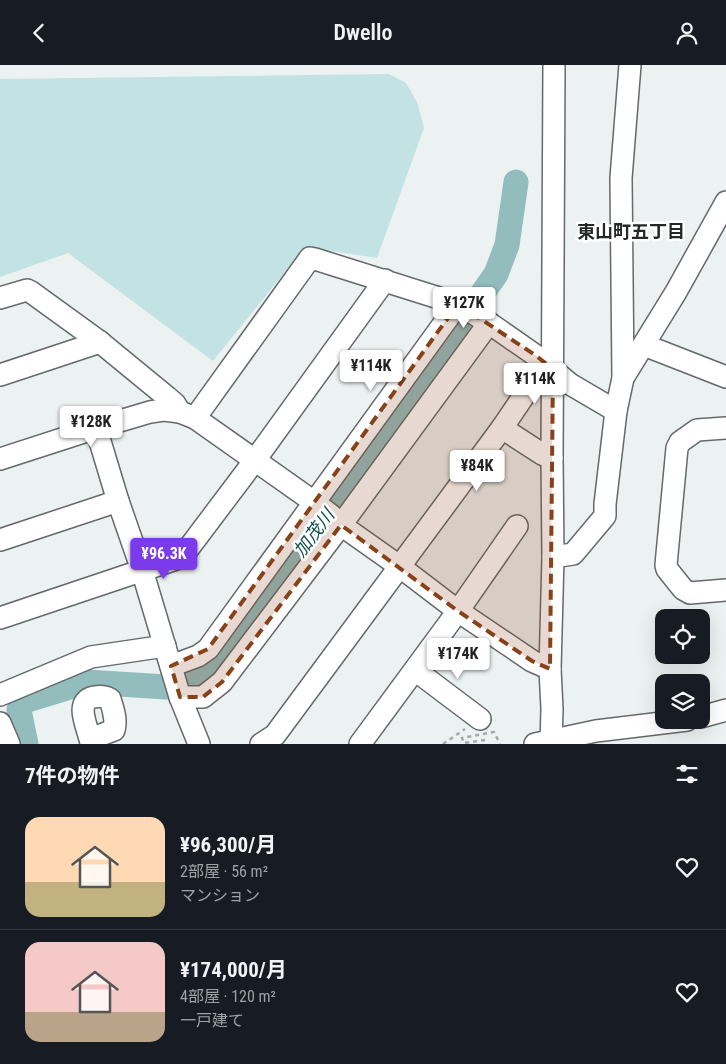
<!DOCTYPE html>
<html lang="ja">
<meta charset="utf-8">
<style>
body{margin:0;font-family:"Roboto Condensed","Noto Sans JP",sans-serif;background:#242831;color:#f1f3f6;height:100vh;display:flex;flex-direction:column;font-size:19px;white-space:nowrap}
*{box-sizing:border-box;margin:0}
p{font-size:16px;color:#9ea1a6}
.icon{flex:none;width:28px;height:28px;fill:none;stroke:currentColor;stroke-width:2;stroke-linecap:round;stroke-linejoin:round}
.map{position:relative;height:679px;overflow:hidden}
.side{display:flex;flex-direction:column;background:#171b24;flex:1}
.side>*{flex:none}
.buttons{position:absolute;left:655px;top:544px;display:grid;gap:10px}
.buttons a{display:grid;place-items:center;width:55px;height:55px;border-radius:10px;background:#171b24;box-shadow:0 5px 20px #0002;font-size:25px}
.price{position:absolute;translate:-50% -42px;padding:0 11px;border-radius:5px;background:#fff;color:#222;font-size:16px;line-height:32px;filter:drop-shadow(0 1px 2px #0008)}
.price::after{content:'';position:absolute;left:50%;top:30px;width:15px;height:11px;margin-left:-8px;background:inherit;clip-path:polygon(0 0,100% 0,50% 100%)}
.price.on{background:#7c3aed;color:#fff}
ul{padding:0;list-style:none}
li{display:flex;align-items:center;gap:15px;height:125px;padding:0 25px}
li+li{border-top:1px solid #363941}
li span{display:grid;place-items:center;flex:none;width:140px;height:100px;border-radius:15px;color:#555}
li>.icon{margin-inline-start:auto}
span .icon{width:60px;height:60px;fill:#fffc;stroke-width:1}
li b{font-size:21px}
h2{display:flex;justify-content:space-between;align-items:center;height:60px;padding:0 25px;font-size:21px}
header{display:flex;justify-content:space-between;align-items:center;height:65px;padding:0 25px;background:#171b24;font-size:22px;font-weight:600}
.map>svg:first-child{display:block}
.green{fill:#c2e2e3}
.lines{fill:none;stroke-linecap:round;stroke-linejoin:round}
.river{stroke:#93bcbd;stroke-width:25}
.minor-casing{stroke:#656969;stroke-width:24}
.path{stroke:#a5a9a9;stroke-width:2.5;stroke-dasharray:4 4;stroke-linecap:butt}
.minor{stroke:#fff;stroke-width:21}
.path-bridge{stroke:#a5a9a9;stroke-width:2.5;stroke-dasharray:4 4;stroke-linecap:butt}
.marked{fill:#874219;fill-opacity:0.2;stroke:#874219;stroke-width:4;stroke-dasharray:10 6;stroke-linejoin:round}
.labels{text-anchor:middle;stroke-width:5;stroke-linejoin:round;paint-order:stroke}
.neighbourhood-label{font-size:18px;font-weight:bold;fill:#262828;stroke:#fff}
.water-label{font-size:18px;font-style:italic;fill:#114e50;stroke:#fff}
</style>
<header><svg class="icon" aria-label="back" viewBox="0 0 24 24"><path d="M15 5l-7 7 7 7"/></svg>Dwello<svg class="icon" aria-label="person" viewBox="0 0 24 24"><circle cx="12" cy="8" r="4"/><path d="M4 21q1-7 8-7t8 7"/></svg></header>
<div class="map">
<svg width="726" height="679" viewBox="0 0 726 679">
<rect width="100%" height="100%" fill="#ecf1f1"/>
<path class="green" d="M 389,9 L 406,18 L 417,37 L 424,63 L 377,193 L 305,182 L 213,296 L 68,188 L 0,212 L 0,14 Z"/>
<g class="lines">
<path class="river" d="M 26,679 L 19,645 L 21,637 L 86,617 L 166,622 L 181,621 L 205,611 L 335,440 L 496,209 L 507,180 L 516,117"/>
<g class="minor-casing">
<g id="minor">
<path d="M 0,233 L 27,225 L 31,227 L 100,277 L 167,332 L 175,339 L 180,347 L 195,353 L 314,437 C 323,445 333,450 341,460 L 399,501 L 458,546 L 532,596 L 550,604"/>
<path d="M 644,280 L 726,312"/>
<path d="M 0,310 L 100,277"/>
<path d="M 623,313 L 676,227 L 726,137"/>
<path d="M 195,353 L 310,193 L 315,194 L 458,239 L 489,258 L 535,290 L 570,319 L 616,346"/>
<path d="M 96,363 L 118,436 L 142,505 L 180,632 L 199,679"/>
<path d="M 502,363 L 542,389 L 552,393"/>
<path d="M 726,363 L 697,365 L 680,377 L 677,383 L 666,500 L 667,504 L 683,524 L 690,528 L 726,525"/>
<path d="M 0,394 L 96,363 L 150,347 L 164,345 L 180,347"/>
<path d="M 0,475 L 118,436"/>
<path d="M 553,492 L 573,489 L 605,451 L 605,439 L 616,346 L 623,313 L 621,113 L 630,0"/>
<path d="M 0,553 L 182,492 L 255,395 L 385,215"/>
<path d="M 171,601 L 198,591 L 208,584 L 458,239"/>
<path d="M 415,605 L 480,654"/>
<path d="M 0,630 L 91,592 L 165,581"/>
<path d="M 180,632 L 203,632 L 222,617 L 341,460 L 489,258"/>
<path d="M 701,652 L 726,645"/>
<path d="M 0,658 L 9,679"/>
<path d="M 90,674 L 114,665 C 117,655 113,644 110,634 C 105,631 100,631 94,632 C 74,636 87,661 90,674 L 92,679"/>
<path d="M 261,679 L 275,670 L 502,363 L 523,332"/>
<path d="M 360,679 L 458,546 L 517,461"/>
<path d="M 535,679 L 596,666 L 687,655"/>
<path d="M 551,679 L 552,644 L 550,604 L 553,492 L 552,393 L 554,0"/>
</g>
</g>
<path class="path" d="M 443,679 L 465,664"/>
<use href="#minor" class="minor"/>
<path class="path-bridge" d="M 485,675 L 464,678 L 462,673 L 494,667 L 500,679"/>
</g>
<path class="marked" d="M 458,239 L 535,290 L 553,304 L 550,604 L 532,596 L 458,546 L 341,460 L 222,617 L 203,632 L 180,632 L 171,601 L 208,584 Z"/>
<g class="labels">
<g class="neighbourhood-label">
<text x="631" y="173">東山町五丁目</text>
</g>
<g class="water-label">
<text transform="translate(314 468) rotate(-53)" y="6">加茂川</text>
</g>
</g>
</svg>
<div class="buttons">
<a><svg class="icon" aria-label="locate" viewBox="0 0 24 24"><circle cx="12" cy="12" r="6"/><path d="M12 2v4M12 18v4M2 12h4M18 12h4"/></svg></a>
<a><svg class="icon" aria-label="layers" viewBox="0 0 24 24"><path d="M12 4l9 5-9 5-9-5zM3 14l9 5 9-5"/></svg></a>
</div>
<b class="price" style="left:464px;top:264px">¥127K</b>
<b class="price" style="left:371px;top:327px">¥114K</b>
<b class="price" style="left:535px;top:340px">¥114K</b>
<b class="price" style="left:91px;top:383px">¥128K</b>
<b class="price" style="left:477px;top:427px">¥84K</b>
<b class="price on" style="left:164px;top:515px">¥96.3K</b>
<b class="price" style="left:458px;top:615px">¥174K</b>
</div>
<section class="side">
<h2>7件の物件<svg class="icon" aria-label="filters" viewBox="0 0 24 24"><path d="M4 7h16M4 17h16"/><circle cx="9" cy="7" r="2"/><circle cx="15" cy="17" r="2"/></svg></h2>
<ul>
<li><span style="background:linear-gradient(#ffd9b3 65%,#c2b280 0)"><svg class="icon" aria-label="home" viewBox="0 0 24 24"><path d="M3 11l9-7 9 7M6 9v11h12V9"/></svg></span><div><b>¥96,300/月</b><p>2部屋 · 56 m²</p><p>マンション</p></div><svg class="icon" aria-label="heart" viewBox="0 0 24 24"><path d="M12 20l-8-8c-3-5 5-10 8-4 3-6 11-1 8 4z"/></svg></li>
<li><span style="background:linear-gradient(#f6c9c9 70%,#b9a48a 0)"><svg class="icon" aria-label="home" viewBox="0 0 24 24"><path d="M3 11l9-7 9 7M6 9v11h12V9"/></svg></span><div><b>¥174,000/月</b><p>4部屋 · 120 m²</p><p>一戸建て</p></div><svg class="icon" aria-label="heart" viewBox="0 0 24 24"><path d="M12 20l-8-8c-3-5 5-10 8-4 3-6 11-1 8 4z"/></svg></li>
</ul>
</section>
